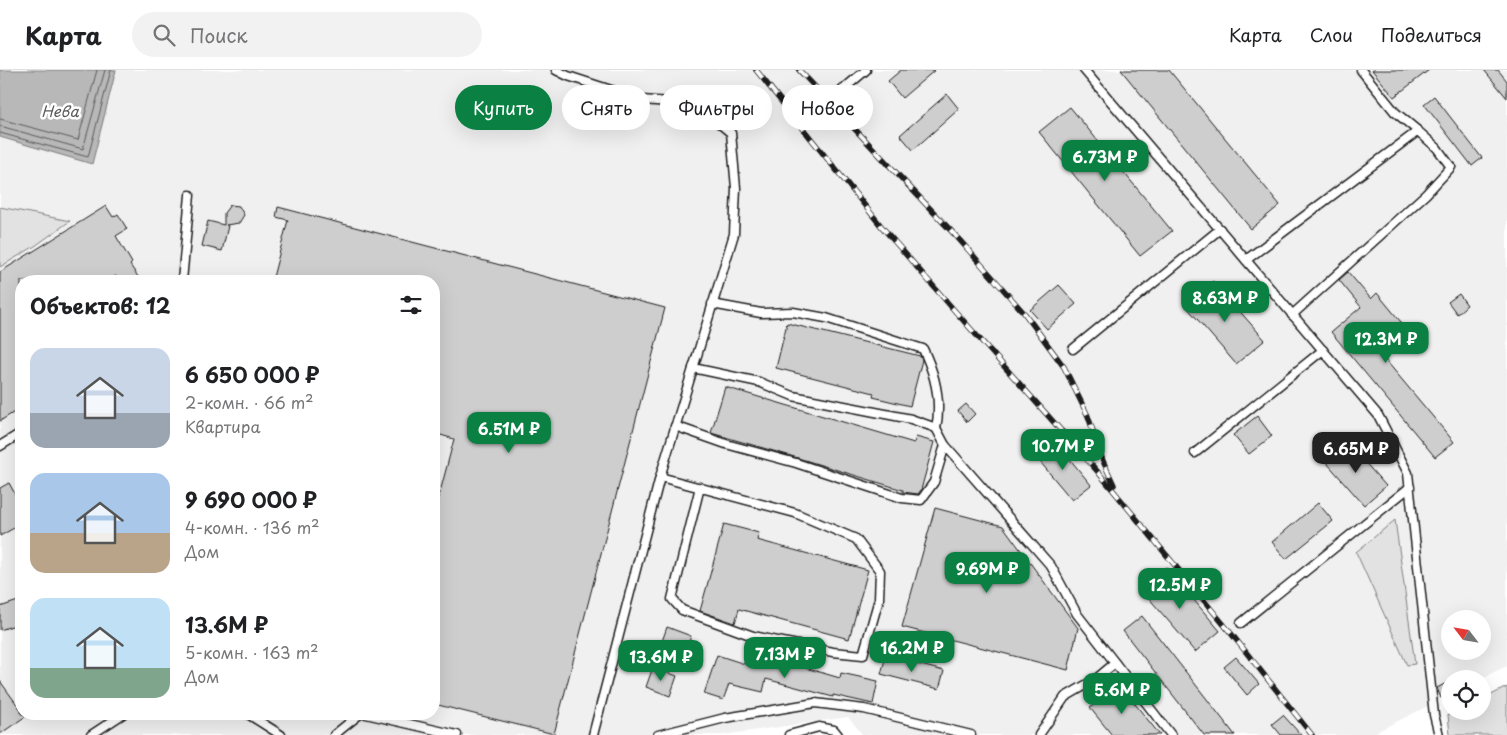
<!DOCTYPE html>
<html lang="ru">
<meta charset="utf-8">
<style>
body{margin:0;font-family:"Playpen Sans",sans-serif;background:#f2f2f2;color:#202124;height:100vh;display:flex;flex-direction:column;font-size:19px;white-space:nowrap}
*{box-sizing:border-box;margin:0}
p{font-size:16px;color:#757577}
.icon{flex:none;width:28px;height:28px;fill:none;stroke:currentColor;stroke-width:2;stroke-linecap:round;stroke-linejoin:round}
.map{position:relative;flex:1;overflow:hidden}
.sheet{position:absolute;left:15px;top:205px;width:425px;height:445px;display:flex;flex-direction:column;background:#fff;border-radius:20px;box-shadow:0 5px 20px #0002}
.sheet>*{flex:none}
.guide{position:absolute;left:455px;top:15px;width:475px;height:45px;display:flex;gap:10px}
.needle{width:32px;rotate:301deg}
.buttons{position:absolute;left:1441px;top:540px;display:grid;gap:10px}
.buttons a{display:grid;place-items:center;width:50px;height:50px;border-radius:50%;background:#fff;box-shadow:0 5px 20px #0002;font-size:25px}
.price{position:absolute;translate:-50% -42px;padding:0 11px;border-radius:10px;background:#0b8043;color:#fff;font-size:16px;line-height:32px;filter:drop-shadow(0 1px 2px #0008)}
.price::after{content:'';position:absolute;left:50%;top:30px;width:15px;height:11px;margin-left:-8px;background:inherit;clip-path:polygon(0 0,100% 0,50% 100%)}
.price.active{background:#222;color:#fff}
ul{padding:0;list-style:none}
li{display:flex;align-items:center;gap:15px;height:125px;padding:0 15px}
li span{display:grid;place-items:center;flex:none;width:140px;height:100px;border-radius:15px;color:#555}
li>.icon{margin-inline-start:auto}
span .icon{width:60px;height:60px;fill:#fffc;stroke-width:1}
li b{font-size:21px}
h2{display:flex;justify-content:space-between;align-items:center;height:60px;padding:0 15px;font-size:21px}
.tag{padding:0 18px;border-radius:22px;background:#fff;box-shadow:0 5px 20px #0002;font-size:18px;line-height:45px}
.tag.active{background:#0b8043;color:#fff}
header{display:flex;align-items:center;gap:30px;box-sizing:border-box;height:70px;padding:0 25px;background:#fff;border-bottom:1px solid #e0e0e0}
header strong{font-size:24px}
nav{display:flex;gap:28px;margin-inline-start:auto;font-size:18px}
.search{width:350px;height:45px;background:#f2f2f2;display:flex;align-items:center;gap:12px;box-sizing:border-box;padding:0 18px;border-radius:28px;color:#757577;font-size:19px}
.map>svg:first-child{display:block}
.built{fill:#f0f0f0;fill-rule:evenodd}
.green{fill:#e2e2e2;stroke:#7f7f7f}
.water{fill:#b8b8b8;stroke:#7a7a7a}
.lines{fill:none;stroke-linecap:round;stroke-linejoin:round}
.shore{stroke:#5a5a5a;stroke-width:1}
.building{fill:#cecece;stroke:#1c1c1c}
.lane-casing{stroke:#1c1c1c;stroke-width:11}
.lane{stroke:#fff;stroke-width:8}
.rail-casing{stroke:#1c1c1c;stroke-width:5.5}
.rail{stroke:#fff;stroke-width:4;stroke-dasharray:11;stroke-linecap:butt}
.labels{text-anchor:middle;stroke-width:5;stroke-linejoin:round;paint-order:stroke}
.water-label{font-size:15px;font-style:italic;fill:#5a5a5a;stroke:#fff}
</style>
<header>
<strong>Карта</strong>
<div class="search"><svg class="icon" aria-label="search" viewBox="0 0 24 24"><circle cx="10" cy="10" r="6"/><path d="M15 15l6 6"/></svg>Поиск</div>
<nav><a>Карта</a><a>Слои</a><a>Поделиться</a></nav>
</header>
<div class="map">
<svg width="1507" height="665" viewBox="0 0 1507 665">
<rect width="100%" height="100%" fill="#fff"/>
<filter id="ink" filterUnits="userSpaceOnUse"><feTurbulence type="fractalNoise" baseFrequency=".02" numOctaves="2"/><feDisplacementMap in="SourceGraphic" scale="10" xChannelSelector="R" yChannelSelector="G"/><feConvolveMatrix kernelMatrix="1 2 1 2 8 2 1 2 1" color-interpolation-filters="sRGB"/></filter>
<g filter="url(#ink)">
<path class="built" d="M 116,0 L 1507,0 L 1507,596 L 1480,609 L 1450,609 L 1450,625 L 1370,665 L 863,665 L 848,647 L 723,665 L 0,665 L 0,67 L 92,94 ZM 21,211 L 434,211 L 434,644 L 21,644 ZM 1450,549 L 1482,549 L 1482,581 L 1450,581 Z"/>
<g class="green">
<path d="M 0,137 L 70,151 L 35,176 L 0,197 Z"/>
<path d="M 1395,450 L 1415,594 L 1407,595 L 1356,482 Z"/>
<path d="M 1507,617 L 1507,665 L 1450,665 L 1448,645 L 1456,641 L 1482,641 L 1483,629 Z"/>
</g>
<path class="water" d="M 0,0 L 116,0 L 92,94 L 0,67 Z"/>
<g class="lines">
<g class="shore">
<path d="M 0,49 L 78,70 L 97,0"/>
<path d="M 0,56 L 83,79 L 105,0"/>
<path d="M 0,63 L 88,87 L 111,0"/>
</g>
</g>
<g class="building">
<path d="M 901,0 L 935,0 L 902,28 L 888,11 Z"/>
<path d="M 1121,0 L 1169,0 L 1280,135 L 1251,159 Z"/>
<path d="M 1372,0 L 1429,0 L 1394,27 Z"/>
<path d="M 1484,0 L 1498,0 L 1507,11 L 1507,28 Z"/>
<path d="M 947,24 L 959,39 L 913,80 L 900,65 Z"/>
<path d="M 1434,26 L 1482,88 L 1472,96 L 1424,34 Z"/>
<path d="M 1070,37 L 1172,161 L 1140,186 L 1039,62 Z"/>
<path d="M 230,135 L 239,136 L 244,145 L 239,153 L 226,155 L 228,156 L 222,181 L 202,176 L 208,151 L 224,155 L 224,143 Z"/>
<path d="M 106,136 L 113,147 L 118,144 L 127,159 L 116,166 L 132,193 L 130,195 L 141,211 L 120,211 L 116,206 L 107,211 L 21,211 L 21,338 L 0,351 L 0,202 Z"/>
<path d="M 278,137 L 665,238 L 554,664 L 434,634 L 434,445 L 454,369 L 434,363 L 434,211 L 272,211 L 288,150 L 276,147 Z"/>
<path d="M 1348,202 L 1371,229 L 1377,223 L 1401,252 L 1373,275 L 1454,372 L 1435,387 L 1331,262 L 1361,237 L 1339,210 Z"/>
<path d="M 1213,211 L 1265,270 L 1236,294 L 1185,235 Z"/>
<path d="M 1059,215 L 1076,234 L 1047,259 L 1030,240 Z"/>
<path d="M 1459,224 L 1467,235 L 1457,244 L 1448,232 Z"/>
<path d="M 787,253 L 920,286 L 922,290 L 910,336 L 873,327 L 874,323 L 776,298 Z"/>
<path d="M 725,317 L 914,373 L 916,367 L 934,372 L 921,420 L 918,424 L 903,422 L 903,420 L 798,388 L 711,363 Z"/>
<path d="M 966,334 L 975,344 L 967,352 L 958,341 Z"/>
<path d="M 1257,346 L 1272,366 L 1249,384 L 1233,365 Z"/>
<path d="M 1055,371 L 1091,415 L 1072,430 L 1036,387 Z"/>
<path d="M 1348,373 L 1386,416 L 1364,435 L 1326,392 Z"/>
<path d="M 9,413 L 21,435 L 21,454 L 0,466 L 0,418 Z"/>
<path d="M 1318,433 L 1333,451 L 1286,489 L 1272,472 Z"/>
<path d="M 935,438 L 1003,456 L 1078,558 L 1068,600 L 902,557 Z"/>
<path d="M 724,454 L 759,463 L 757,470 L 868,500 L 849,569 L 739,539 L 735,553 L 700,541 Z"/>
<path d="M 1166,497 L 1220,561 L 1195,582 L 1141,519 Z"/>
<path d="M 21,530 L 21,553 L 0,560 L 0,537 Z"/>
<path d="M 1142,546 L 1235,665 L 1204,665 L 1123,561 Z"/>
<path d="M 667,557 L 691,566 L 684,586 L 660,577 Z"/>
<path d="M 755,579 L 773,584 L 771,588 L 840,608 L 841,603 L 878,611 L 873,634 L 833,625 L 833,627 L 766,609 L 763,622 L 729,614 L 723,630 L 704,624 L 717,585 L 751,596 Z"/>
<path d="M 886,586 L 944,601 L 939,619 L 881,604 Z"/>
<path d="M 1236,587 L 1259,614 L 1247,625 L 1224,597 Z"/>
<path d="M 653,597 L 677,606 L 670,626 L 646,617 Z"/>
<path d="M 0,611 L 21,640 L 21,644 L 24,644 L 26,646 L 0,664 Z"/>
<path d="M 1450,611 L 1450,624 L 1441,628 L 1437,618 Z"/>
<path d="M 1119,614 L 1160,665 L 1112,665 L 1090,638 Z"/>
<path d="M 1283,645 L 1301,665 L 1281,665 L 1272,654 Z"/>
</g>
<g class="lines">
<g class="lane-casing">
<g id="lane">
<path d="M 556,0 L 568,6 L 642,30 L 696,34 L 731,63 L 736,118 L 734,164 L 660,407 L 593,665"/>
<path d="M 1084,0 L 1378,345 L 1408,403 L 1434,645 L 1439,665"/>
<path d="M 840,22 L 866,0"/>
<path d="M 1246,190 L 1418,61 L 1395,42 L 1361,0"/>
<path d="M 182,211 L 190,125"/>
<path d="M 712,234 L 761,243 L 793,242 L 826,248 L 923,279 C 935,304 942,330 936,358"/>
<path d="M 1292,245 L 1426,124 L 1451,97 L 1437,78 L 1418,61"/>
<path d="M 1073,279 L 1220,159"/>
<path d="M 693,298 L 759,312 L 793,326 L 911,349 L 936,358 L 945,375"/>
<path d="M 675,356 L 726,374 L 796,393 L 902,428 L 921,430 L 934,412 L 945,375 L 1051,496 L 1077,544 L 1171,665"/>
<path d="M 0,376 L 21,363"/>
<path d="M 1195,383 L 1323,280"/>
<path d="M 660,407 L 795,443 L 856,469 L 880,501 L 879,529 L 863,585 L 833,582 L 753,566 L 682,540 L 672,529 L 700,417"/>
<path d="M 1241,553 L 1410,417"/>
<path d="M 248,644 L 281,665"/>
<path d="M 366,644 L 457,665"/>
<path d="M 91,665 L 123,644"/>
<path d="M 334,665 L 360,644"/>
<path d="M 658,665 L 725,648 L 815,633 L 864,639 L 971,665"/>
<path d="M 789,665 L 819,657 L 834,660 L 838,665"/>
<path d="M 1039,665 L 1065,627 L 1096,609 L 1115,593"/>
</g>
</g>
<use href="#lane" class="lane"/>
<g class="rail-casing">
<g id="rail">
<path d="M 756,0 L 882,157 L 954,240 L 1098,402 L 1230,562 L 1312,665"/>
<path d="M 799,0 L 956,166 L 1025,244 L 1064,297 L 1088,346 L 1103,391 L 1114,415"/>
</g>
</g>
<use href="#rail" class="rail"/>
</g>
</g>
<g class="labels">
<g class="water-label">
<text x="60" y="47">Нева</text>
</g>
</g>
</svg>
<div class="buttons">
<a><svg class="needle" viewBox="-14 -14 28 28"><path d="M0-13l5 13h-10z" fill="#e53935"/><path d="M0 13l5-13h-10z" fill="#757577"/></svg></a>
<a><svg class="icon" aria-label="locate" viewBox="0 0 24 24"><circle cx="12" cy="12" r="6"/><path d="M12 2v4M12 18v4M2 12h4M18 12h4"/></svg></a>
</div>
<b class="price" style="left:1105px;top:112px">6.73M ₽</b>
<b class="price" style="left:1225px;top:253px">8.63M ₽</b>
<b class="price" style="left:1386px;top:294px">12.3M ₽</b>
<b class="price" style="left:509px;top:384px">6.51M ₽</b>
<b class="price" style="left:1063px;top:401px">10.7M ₽</b>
<b class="price active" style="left:1356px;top:404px">6.65M ₽</b>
<b class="price" style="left:987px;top:524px">9.69M ₽</b>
<b class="price" style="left:1180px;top:540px">12.5M ₽</b>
<b class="price" style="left:912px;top:603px">16.2M ₽</b>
<b class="price" style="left:785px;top:609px">7.13M ₽</b>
<b class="price" style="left:661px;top:612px">13.6M ₽</b>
<b class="price" style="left:1122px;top:645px">5.6M ₽</b>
<div class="guide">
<a class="tag active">Купить</a>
<a class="tag">Снять</a>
<a class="tag">Фильтры</a>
<a class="tag">Новое</a>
</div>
<section class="sheet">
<h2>Объектов: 12<svg class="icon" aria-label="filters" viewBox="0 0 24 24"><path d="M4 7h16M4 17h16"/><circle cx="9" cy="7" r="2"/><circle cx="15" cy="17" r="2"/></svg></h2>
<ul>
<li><span style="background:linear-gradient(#c9d6e8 65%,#9aa5b1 0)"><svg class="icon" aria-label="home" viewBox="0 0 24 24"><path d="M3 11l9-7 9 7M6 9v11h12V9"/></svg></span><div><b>6 650 000 ₽</b><p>2-комн. · 66 m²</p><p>Квартира</p></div></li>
<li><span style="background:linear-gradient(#a9c7e8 60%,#b9a48a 0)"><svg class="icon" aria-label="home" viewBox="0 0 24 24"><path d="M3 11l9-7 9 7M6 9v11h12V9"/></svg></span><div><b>9 690 000 ₽</b><p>4-комн. · 136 m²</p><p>Дом</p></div></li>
<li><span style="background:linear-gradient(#bfe0f5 70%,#7fa58c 0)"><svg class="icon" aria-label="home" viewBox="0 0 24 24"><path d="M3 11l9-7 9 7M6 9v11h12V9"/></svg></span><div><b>13.6M ₽</b><p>5-комн. · 163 m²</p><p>Дом</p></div></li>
</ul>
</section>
</div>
